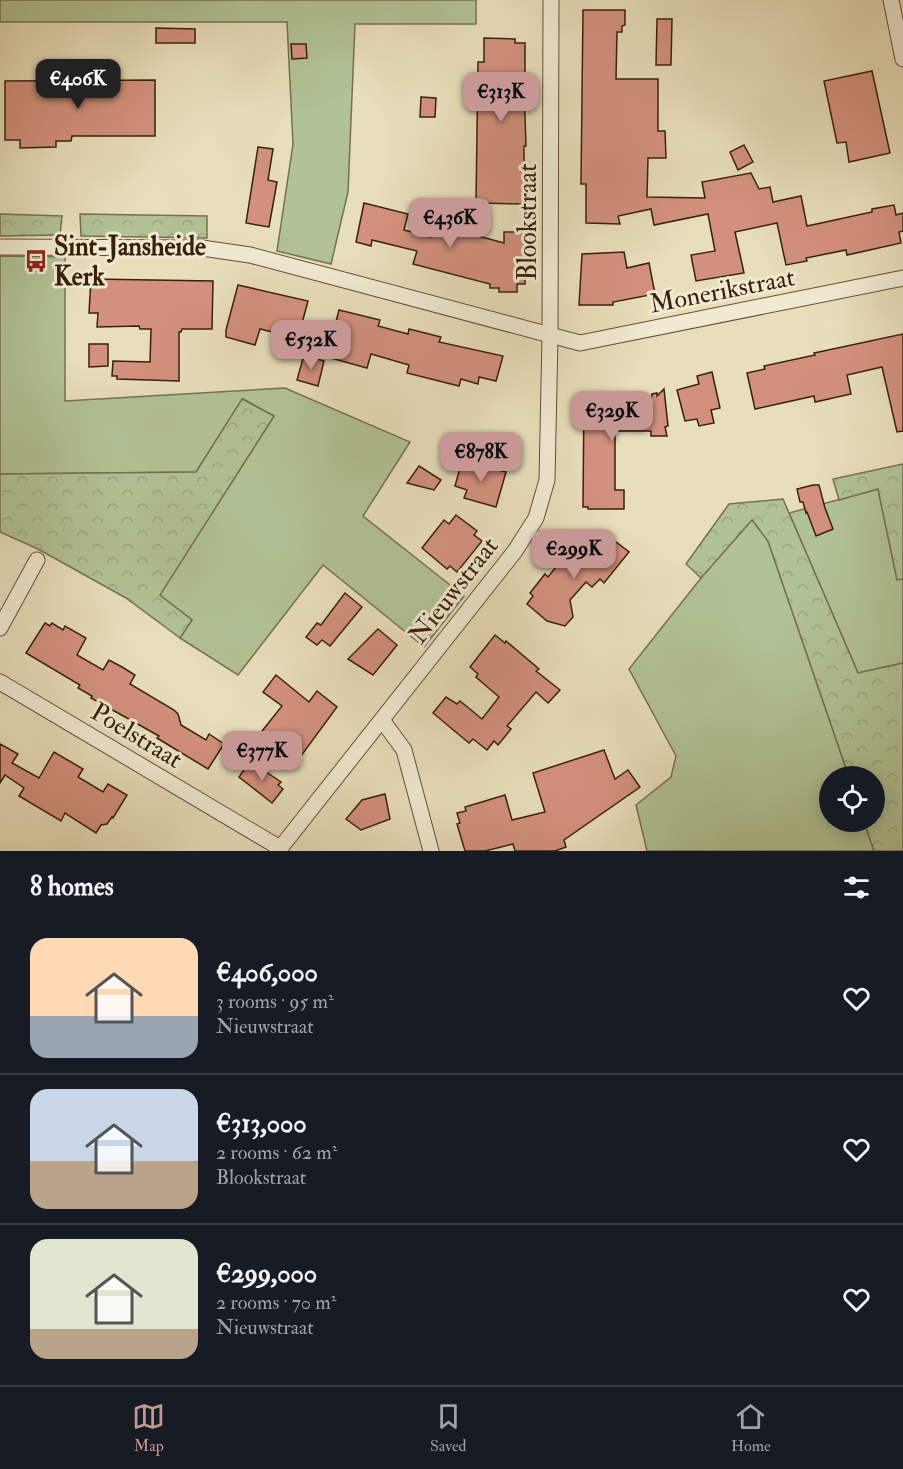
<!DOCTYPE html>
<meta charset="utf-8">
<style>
body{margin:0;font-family:"IM FELL Double Pica",serif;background:#20242c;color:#f1f3f6;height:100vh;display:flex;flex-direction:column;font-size:22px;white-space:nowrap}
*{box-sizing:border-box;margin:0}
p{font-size:20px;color:#9ea1a6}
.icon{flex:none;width:33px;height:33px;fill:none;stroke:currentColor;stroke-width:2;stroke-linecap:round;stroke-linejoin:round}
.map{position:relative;height:851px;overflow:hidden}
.drawer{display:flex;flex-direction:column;background:#171b24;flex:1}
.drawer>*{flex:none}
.tools{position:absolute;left:819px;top:766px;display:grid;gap:12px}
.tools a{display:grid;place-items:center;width:66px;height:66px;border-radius:50%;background:#171b24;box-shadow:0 3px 15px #0003;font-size:30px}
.price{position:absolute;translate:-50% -51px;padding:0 14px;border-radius:12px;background:#c59692;color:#111;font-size:20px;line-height:39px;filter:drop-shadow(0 2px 3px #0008)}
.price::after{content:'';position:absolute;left:50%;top:36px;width:18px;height:14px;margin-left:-9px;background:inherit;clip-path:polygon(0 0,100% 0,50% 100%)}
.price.on{background:#222;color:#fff}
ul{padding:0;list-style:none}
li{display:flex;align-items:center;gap:18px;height:150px;padding:0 30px}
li+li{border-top:2px solid #363941}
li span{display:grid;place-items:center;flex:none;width:168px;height:120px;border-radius:18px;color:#555}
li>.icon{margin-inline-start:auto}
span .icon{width:72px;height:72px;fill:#fffc;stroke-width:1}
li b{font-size:26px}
h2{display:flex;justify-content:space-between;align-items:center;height:72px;padding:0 30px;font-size:26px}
.menu{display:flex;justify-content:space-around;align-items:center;height:84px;border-top:2px solid #363941;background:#171b24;font-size:16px;color:#9ea1a6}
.menu a{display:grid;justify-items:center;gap:3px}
.menu .on{color:#c59692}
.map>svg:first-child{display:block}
.green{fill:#b1c294;stroke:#757150;stroke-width:1.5}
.forest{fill:url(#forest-crowns);stroke:#757150;stroke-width:1.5}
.building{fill:#d3917d;stroke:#39200b;stroke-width:1.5}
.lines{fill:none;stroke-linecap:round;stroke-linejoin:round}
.minor-casing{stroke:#655037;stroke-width:17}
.minor{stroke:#f0ead2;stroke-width:15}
.labels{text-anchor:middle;stroke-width:6;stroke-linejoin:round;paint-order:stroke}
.street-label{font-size:26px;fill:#39200b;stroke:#f0ead2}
.poi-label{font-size:26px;font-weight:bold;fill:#39200b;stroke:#f0ead2;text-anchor:start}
</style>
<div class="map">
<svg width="903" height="851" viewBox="0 0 903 851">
<defs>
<pattern id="forest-crowns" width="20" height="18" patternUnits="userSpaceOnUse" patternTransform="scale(1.5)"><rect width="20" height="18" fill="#b1c294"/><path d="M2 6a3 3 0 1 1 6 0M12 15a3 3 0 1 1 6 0" fill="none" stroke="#99a67e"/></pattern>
</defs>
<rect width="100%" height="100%" fill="#e8deba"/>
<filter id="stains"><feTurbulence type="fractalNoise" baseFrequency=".00333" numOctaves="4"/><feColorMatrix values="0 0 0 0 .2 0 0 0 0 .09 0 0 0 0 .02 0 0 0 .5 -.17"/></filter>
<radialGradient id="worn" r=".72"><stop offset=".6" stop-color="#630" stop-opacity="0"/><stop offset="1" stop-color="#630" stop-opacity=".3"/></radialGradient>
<g class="green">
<path d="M 0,0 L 476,0 L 476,24 L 355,24 L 348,192 L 331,264 L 277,251 L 293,144 L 287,22 L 0,22 Z"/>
<path d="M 0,256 L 65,257 L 65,401 L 285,388 L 410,442 L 363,516 L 464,596 L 424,647 L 323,565 L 238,675 L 180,638 L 192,620 L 159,595 L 274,416 L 243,399 L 196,472 L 0,474 Z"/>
<path d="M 878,489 L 897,579 L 903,579 L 903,663 L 858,673 L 789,513 Z"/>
<path d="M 752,519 L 768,541 L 849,777 L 830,777 L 830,822 L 864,822 L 874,851 L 647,851 L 636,805 L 671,777 L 676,756 L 629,669 L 701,578 Z"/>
</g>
<g class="forest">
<path d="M 0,214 L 62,216 L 60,235 L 0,236 Z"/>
<path d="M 80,214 L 207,216 L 207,238 L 81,236 Z"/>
<path d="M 242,399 L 274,416 L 160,595 L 192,620 L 180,638 L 126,598 L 38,549 L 0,532 L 0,474 L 196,472 Z"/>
<path d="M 903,464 L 903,579 L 897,580 L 878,489 L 839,500 L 833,479 Z"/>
<path d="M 783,499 L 858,673 L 903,663 L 903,851 L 874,851 L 864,822 L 874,822 L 874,777 L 849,777 L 768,541 L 752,520 L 701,578 L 686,564 L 729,504 Z"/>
</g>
<g class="building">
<path d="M 583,10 L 625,10 L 625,25 L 622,26 L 622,32 L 617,32 L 616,79 L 658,79 L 658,131 L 665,131 L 666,158 L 648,158 L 647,197 L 705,198 L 702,182 L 751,173 L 759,189 L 770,187 L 773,202 L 801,196 L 807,226 L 872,212 L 872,209 L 894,205 L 896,215 L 903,213 L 903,231 L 899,232 L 901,243 L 847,255 L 846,250 L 806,258 L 807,261 L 786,265 L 777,223 L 735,232 L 744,273 L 696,281 L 691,255 L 715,251 L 708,214 L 654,225 L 651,209 L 618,216 L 620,224 L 586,223 L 586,184 L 581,184 Z"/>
<path d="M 657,19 L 672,19 L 671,65 L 656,65 Z"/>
<path d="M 156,28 L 195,29 L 195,43 L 156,43 Z"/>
<path d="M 484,38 L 515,39 L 515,43 L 525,43 L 525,86 L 524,86 L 526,146 L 524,146 L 524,180 L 526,204 L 476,203 L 478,62 L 484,62 Z"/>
<path d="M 291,44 L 306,44 L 307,58 L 292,59 Z"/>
<path d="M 872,71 L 890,153 L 849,162 L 846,142 L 837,143 L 824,81 Z"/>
<path d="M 155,80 L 155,136 L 72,136 L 71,141 L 56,141 L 56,147 L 20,148 L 20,140 L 5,140 L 5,81 Z"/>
<path d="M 421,97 L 436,98 L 435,117 L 420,117 Z"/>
<path d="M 744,145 L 753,162 L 738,170 L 730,152 Z"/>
<path d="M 258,147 L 273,149 L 268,180 L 277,182 L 269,227 L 246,223 Z"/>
<path d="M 364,203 L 408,214 L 404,230 L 431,237 L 434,224 L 504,243 L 504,232 L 525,232 L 525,284 L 517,284 L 517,292 L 499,292 L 499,288 L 490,288 L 490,284 L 413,264 L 417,251 L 372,240 L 371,246 L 356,242 Z"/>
<path d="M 624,252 L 627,268 L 649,263 L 655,294 L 613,302 L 613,305 L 579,305 L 582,254 Z"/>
<path d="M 91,279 L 213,281 L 212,329 L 182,329 L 181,332 L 179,332 L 179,381 L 117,379 L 117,376 L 112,376 L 113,361 L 150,362 L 151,329 L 140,329 L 139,326 L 97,327 L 98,313 L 89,313 Z"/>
<path d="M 238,285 L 308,301 L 298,338 L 260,329 L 255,345 L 226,337 L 226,330 Z"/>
<path d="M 339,310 L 380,320 L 378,326 L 408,334 L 409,329 L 441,337 L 439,342 L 503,356 L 496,381 L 479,377 L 478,384 L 461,379 L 459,386 L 407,373 L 409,365 L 371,354 L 367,368 L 327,357 Z"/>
<path d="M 903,334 L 903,431 L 897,432 L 882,367 L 847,375 L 851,394 L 815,402 L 814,396 L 755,409 L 747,373 L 765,369 L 764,366 L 815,355 L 814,353 Z"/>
<path d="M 89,344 L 108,344 L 108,366 L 89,367 Z"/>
<path d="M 304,355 L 324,361 L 318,386 L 297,380 Z"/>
<path d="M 712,372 L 720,408 L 711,410 L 714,423 L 699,426 L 697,419 L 685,421 L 677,390 L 699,384 L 697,376 Z"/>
<path d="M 664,389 L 668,426 L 665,427 L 667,436 L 651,436 L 651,431 L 615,431 L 615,490 L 624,490 L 624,509 L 588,509 L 588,507 L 583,507 L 584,392 L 626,393 L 626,424 L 651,401 L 652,394 L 657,393 L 657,396 Z"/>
<path d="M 462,461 L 506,472 L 496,507 L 464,498 L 467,490 L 455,486 Z"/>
<path d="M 419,466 L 441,480 L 434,490 L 407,483 Z"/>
<path d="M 813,485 L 819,485 L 825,508 L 833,529 L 816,536 L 807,512 L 806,513 L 803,502 L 800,502 L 797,489 Z"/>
<path d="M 456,515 L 477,531 L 474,535 L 482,541 L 457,572 L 450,566 L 447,569 L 422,548 L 444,520 L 449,524 Z"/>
<path d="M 607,535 L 629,552 L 604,583 L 600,579 L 592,587 L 586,582 L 570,600 L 573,617 L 565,626 L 547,621 L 527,604 L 533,596 L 530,593 L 545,574 L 548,577 L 573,546 L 589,559 Z"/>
<path d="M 345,593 L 362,607 L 330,646 L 322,640 L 317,645 L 306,637 L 317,623 L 321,625 Z"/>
<path d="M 45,623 L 50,626 L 52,623 L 63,630 L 65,626 L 86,638 L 77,655 L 103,670 L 109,660 L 122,667 L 135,675 L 130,684 L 174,710 L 178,714 L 181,725 L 206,740 L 209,734 L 224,744 L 208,769 L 157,738 L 159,736 L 91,698 L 92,696 L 78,688 L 80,685 L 26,653 Z"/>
<path d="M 378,629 L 397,645 L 373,675 L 348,659 Z"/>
<path d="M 495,635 L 505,643 L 506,641 L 539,669 L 536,671 L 560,690 L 548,703 L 536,692 L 507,726 L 511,729 L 498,745 L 494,741 L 487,750 L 473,739 L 469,743 L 433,713 L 446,697 L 457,704 L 460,701 L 482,719 L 499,697 L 476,677 L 478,674 L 470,667 Z"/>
<path d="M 276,675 L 309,702 L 317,691 L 337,707 L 295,764 L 259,735 L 282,706 L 263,692 Z"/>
<path d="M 0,744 L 18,754 L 12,763 L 39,778 L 54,752 L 83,769 L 78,777 L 103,792 L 108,784 L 127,795 L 113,818 L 112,817 L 107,824 L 101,825 L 96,833 L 65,813 L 61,821 L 19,796 L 24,788 L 5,775 L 0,783 Z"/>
<path d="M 604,750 L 615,779 L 628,770 L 640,787 L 564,840 L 566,847 L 555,851 L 515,851 L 513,844 L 485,851 L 465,851 L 457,824 L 460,823 L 457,813 L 466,811 L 465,807 L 505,795 L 512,820 L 545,812 L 533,773 Z"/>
<path d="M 250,761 L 281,782 L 278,785 L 283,789 L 272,803 L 239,777 Z"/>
<path d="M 385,794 L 390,819 L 361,830 L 346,819 L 362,800 Z"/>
</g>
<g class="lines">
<g class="minor-casing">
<g id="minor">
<path d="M 891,0 L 903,59"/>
<path d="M 0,247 L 202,248 L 250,255 L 580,343 L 903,278"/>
<path d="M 0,628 L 37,560"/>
<path d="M 0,682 L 280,848"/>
<path d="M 382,720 L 404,750 L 431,851"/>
<path d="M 278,851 L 515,551 L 536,518 L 547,480 L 550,336 L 551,0"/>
</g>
</g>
<use href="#minor" class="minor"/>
</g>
<defs>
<g id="bus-bare" transform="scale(1.8)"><path d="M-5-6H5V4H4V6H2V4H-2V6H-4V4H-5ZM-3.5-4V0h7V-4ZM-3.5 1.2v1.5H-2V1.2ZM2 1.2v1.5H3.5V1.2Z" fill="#8f2418" stroke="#f0ead2" stroke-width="2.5" paint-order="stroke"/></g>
</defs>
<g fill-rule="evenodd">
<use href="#bus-bare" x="36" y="261"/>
</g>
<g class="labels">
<g class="street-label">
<text transform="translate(527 222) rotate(-90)" y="9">Blookstraat</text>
<text transform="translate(722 290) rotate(-11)" y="9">Monerikstraat</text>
<text transform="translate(453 590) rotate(-52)" y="9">Nieuwstraat</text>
<text transform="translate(137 735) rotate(31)" y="9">Poelstraat</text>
</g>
<g class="poi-label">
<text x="54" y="255">Sint-Jansheide<tspan x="54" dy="30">Kerk</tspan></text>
</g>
</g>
<rect width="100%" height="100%" filter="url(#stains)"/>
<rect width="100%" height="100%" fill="url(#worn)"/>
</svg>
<div class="tools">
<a><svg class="icon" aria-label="locate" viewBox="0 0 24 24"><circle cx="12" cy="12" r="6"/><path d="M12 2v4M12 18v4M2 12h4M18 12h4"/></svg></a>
</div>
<b class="price on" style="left:78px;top:110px">€406K</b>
<b class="price" style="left:501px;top:123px">€313K</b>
<b class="price" style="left:450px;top:249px">€436K</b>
<b class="price" style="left:311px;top:371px">€532K</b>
<b class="price" style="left:612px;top:442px">€329K</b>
<b class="price" style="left:481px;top:483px">€878K</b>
<b class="price" style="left:574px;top:580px">€299K</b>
<b class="price" style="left:262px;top:782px">€377K</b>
</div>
<section class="drawer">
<h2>8 homes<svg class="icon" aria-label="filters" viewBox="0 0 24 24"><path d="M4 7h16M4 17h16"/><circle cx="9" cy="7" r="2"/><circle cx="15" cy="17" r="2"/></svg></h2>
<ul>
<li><span style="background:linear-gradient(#ffd9b3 65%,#9aa5b1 0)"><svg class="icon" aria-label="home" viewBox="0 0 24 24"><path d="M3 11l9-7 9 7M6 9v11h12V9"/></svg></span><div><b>€406,000</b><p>3 rooms · 95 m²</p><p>Nieuwstraat</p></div><svg class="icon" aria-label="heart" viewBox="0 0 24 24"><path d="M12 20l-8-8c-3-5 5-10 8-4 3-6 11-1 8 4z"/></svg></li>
<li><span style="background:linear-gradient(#c9d6e8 60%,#b9a48a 0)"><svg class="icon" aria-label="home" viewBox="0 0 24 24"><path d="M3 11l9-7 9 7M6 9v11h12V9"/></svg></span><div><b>€313,000</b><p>2 rooms · 62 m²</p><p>Blookstraat</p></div><svg class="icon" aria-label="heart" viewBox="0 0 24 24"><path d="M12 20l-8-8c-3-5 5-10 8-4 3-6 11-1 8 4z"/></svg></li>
<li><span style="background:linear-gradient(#dfe7d0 75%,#b9a48a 0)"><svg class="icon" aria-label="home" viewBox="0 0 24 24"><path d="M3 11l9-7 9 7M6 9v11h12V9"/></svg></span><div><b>€299,000</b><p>2 rooms · 70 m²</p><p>Nieuwstraat</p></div><svg class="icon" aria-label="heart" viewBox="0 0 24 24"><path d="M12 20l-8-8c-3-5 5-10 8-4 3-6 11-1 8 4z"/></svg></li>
</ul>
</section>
<nav class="menu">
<a class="on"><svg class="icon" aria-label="map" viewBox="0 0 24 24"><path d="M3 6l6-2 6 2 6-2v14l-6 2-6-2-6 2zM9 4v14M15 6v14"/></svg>Map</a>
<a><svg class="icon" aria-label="saved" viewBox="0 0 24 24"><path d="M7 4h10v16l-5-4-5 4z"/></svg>Saved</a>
<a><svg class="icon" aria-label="home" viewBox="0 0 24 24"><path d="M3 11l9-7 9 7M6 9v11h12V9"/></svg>Home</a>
</nav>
